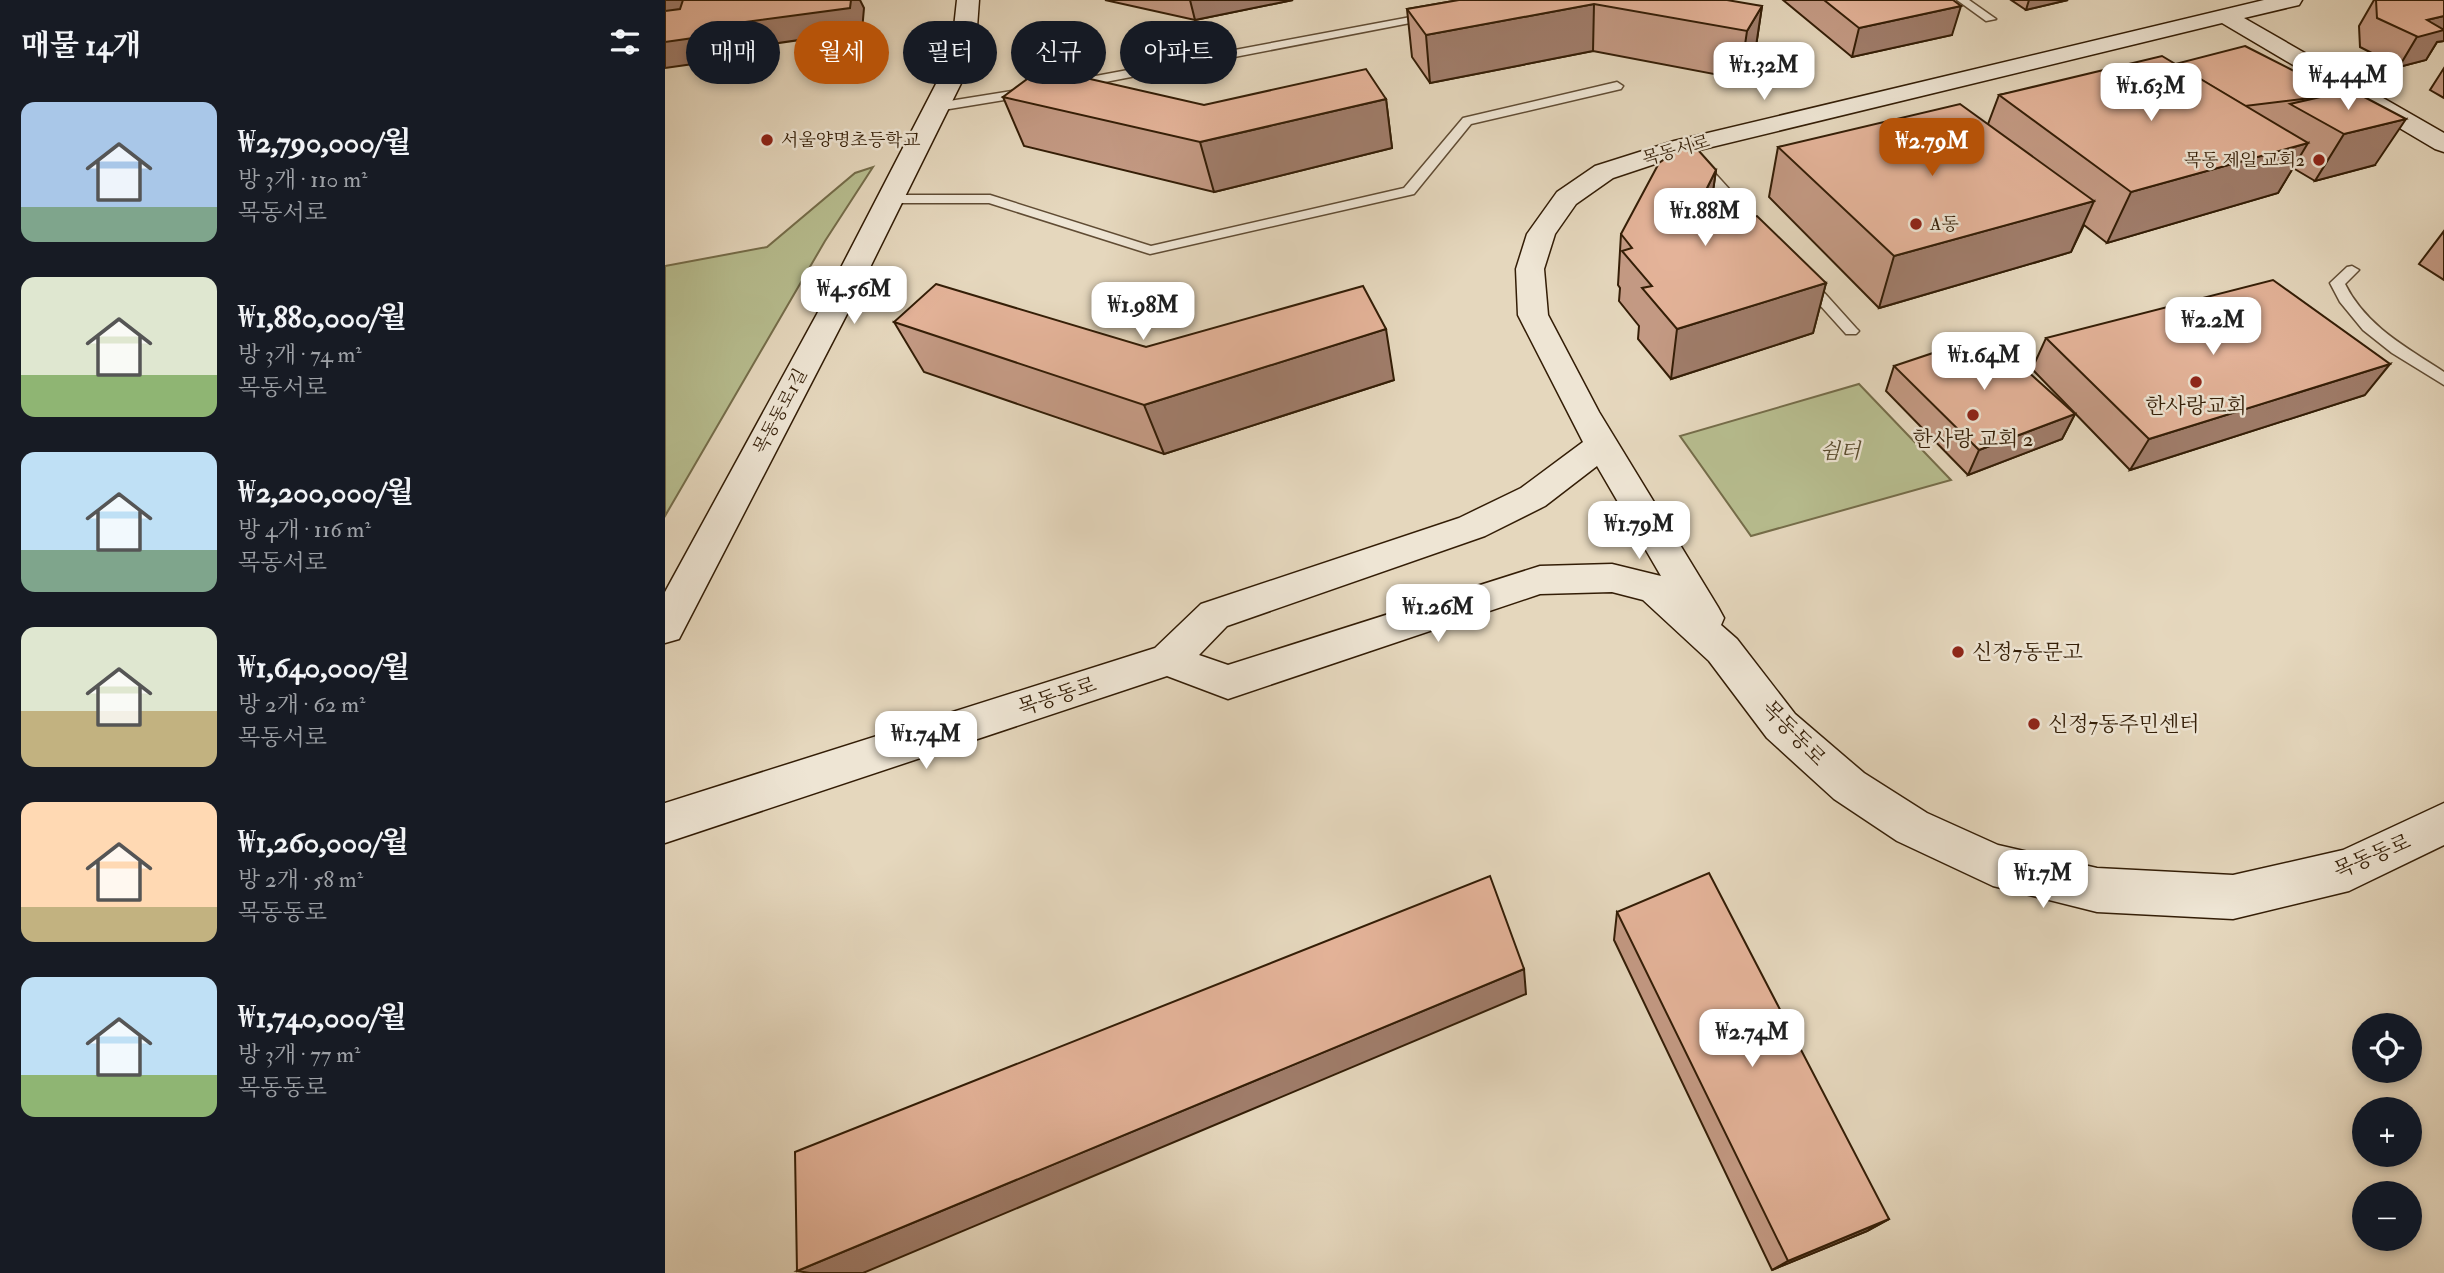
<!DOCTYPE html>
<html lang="ko">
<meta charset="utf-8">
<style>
body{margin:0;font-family:"IM FELL Double Pica","Noto Serif KR",serif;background:#242831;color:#f1f3f6;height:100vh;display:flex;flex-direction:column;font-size:26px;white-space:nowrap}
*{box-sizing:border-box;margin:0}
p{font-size:23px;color:#9ea1a6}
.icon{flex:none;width:38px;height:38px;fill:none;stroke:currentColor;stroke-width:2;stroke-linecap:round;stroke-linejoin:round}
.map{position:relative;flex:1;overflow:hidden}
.panel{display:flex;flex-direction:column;background:#171b24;width:665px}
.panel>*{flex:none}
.banner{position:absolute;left:21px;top:21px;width:665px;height:63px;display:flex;gap:14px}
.tools{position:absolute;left:1687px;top:1013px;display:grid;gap:14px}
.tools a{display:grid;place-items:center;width:70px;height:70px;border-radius:50%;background:#171b24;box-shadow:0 4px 10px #0003;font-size:35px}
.price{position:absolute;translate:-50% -60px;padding:0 16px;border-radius:14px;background:#fff;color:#222;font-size:23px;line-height:46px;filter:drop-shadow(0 2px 4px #0008)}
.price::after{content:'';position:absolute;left:50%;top:42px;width:21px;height:16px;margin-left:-10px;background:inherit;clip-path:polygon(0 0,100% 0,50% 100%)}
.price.selected{background:#b45309;color:#fff}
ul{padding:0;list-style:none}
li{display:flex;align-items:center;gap:21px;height:175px;padding:0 21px}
li span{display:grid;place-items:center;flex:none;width:196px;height:140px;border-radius:14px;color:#555}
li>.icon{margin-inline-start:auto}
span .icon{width:84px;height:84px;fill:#fffc;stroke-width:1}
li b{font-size:30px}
h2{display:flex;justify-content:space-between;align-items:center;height:84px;padding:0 21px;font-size:30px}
.chip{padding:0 24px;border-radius:32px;background:#171b24;box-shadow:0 4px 10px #0003;font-size:24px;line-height:63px}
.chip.selected{background:#b45309;color:#fff}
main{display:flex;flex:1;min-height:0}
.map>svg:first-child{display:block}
.green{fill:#b7bd8f;stroke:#756d4a;stroke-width:2}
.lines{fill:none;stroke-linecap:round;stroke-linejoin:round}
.lane-casing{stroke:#604c34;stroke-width:3}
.secondary-casing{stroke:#331d06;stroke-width:3}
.lane{fill:#eee5d4;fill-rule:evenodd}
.secondary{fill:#eee5d4;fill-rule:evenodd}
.wall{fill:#c49a84;stroke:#331d06;stroke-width:2}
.shaded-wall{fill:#a07d6b;stroke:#331d06;stroke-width:2}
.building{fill:#e4b399;stroke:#331d06;stroke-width:2}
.poi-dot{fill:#8f2418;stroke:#eee5d4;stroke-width:2.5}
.labels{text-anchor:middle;stroke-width:5;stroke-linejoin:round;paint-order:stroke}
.far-poi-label{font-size:18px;fill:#331d06;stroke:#eee5d4;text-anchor:start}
.far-street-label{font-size:18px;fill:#331d06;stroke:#eee5d4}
.poi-label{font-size:21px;fill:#331d06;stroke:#eee5d4}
.park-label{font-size:21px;font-style:italic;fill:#5b4d2f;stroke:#eee5d4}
.street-label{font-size:21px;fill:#331d06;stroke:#eee5d4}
</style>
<main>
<section class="panel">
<h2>매물 14개<svg class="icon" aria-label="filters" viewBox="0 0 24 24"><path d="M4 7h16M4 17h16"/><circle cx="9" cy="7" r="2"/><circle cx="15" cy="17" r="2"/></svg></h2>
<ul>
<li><span style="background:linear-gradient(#a9c7e8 75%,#7fa58c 0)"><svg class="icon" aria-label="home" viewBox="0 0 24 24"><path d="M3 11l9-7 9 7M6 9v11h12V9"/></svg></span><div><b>₩2,790,000/월</b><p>방 3개 · 110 m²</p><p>목동서로</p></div></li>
<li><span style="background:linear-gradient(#dfe7d0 70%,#8fb573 0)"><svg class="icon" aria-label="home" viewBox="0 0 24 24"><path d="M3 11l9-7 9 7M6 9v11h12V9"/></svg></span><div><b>₩1,880,000/월</b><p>방 3개 · 74 m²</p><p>목동서로</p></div></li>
<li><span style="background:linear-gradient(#bfe0f5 70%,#7fa58c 0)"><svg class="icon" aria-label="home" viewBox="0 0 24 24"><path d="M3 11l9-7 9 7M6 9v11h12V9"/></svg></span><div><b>₩2,200,000/월</b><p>방 4개 · 116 m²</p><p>목동서로</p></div></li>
<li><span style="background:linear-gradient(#dfe7d0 60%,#c2b280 0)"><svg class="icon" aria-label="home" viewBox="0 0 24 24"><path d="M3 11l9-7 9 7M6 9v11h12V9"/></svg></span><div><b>₩1,640,000/월</b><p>방 2개 · 62 m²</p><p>목동서로</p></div></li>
<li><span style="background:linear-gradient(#ffd9b3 75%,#c2b280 0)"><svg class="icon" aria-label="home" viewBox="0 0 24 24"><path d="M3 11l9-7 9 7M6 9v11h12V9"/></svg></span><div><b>₩1,260,000/월</b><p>방 2개 · 58 m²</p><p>목동동로</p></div></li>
<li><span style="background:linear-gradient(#bfe0f5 70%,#8fb573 0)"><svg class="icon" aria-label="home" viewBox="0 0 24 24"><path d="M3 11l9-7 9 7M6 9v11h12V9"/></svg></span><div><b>₩1,740,000/월</b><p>방 3개 · 77 m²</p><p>목동동로</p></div></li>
</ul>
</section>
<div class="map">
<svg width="1779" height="1273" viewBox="0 0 1779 1273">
<rect width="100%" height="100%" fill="#e5d7bd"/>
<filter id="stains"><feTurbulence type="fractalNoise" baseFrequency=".00286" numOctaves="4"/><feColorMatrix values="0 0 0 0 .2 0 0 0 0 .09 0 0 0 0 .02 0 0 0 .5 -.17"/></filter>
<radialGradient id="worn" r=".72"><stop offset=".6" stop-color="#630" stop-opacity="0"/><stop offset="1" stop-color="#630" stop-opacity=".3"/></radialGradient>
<g class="green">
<path d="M 208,167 L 160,241 L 0,516 L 0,266 L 102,247 L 190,173 Z"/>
<path d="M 1194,384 L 1286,480 L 1086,536 L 1015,436 Z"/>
</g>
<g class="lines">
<g class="lane-casing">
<g id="lane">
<path d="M 1292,0 L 1304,0 L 1331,19 L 1321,21 Z"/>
<path d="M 767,13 L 771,14 L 771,18 L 404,89 L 398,85 L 404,81 Z"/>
<path d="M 952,82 L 958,86 L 956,89 L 806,124 L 749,194 L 485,254 L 324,203 L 225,203 L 218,199 L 225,195 L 325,195 L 486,246 L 739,188 L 798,118 Z"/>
<path d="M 365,88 L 369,89 L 369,95 L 272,111 L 266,107 L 272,103 Z"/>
<path d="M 1032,158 L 1037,159 L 1104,233 L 1104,239 L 1094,239 L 1027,165 L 1027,159 Z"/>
<path d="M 1687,266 L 1694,270 L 1680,284 C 1701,326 1741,347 1779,372 L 1779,385 L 1727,353 L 1698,330 L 1675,302 L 1665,283 L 1682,267 Z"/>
<path d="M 1141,277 L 1146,278 L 1191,328 L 1194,331 L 1191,334 L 1181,334 L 1136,284 L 1134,281 Z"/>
</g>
</g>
<g class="secondary-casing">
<g id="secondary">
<path d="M 292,0 L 314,0 L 310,55 L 182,314 L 14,639 L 0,643 L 0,592 L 152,314 L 286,55 Z"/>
<path d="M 1599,0 L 1637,0 L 1634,5 L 1579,18 L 1779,133 L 1779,152 L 1770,149 L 1557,23 L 1026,152 L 948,178 L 911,204 L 890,234 L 879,269 L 883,315 L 934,412 L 1053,607 L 1059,618 L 1056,625 L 1072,639 L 1130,714 L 1199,773 L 1262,813 L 1333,845 L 1432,868 L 1568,875 L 1678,850 L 1779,803 L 1779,845 L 1684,891 L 1568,919 L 1432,912 L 1328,886 L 1232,841 L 1169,799 L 1102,738 L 1044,661 L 978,600 L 947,592 L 875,594 L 563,699 L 502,676 L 0,843 L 0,803 L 490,648 L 536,604 L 794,518 L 856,488 L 918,442 L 853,315 L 851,269 L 862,234 L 892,192 L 930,166 L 1009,141 ZM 932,466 L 996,576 L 947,564 L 875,566 L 563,665 L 534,655 L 562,626 L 820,536 L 880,506 Z"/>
</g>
</g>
<use href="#lane" class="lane"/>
<use href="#secondary" class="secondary"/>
</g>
<g class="wall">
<path d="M 440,0 L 628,0 L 530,20 Z"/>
<path d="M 794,0 L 1097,6 L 1090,53 L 1075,79 L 928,51 L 765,83 L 747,57 L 742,9 Z"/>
<path d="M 1118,0 L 1288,0 L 1287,35 L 1187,57 Z"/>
<path d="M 1346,0 L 1403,0 L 1361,10 Z"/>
<path d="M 1709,0 L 1779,0 L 1779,41 L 1772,42 L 1761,60 L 1734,67 L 1695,47 L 1694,26 Z"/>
<path d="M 1510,64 L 1672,93 L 1710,165 L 1650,181 L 1628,168 L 1613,193 L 1442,243 L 1419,225 L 1406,252 L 1214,308 L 1104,197 L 1113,147 L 1323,124 L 1334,95 Z"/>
<path d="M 1779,68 L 1779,98 L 1765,90 Z"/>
<path d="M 338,97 L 539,105 L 721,99 L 727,148 L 549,192 L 359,146 Z"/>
<path d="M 1051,170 L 1046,204 L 1066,223 L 1161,283 L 1148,333 L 1006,379 L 973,339 L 974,326 L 954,301 L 955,288 L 953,285 L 956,234 Z"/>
<path d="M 1779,231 L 1779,280 L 1754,264 Z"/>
<path d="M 229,322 L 481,347 L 729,380 L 499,454 L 259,372 Z"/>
<path d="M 1381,338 L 1700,395 L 1465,470 L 1367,369 Z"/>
<path d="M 1229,366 L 1410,414 L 1397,439 L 1303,475 L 1221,391 Z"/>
<path d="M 952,912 L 1224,1219 L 1202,1231 L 1107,1270 L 949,940 Z"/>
</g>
<g class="shaded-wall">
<path d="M 0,0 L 195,0 L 199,8 L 197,31 L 51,52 L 49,61 L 0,68 Z"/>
<path d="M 525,0 L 628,0 L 530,20 Z"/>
<path d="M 1364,0 L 1403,0 L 1361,10 Z"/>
<path d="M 929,4 L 928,51 L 765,83 L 761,35 Z"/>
<path d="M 1097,6 L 1090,53 L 1075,79 L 1082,31 Z"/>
<path d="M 1296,6 L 1287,35 L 1187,57 L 1194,28 Z"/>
<path d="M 1779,16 L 1779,41 L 1772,42 L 1761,60 L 1734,67 L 1762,20 Z"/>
<path d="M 721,99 L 727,148 L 549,192 L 535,142 Z"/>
<path d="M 1741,119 L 1710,165 L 1650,181 L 1679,134 Z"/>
<path d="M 1643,143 L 1613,193 L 1442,243 L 1466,192 Z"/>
<path d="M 1051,170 L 1044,220 L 1038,196 Z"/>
<path d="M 1429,201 L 1406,252 L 1214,308 L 1229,256 Z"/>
<path d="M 1161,283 L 1148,333 L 1006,379 L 1012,329 Z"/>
<path d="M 721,329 L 729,380 L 499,454 L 479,405 Z"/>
<path d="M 1725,364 L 1700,395 L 1465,470 L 1484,439 Z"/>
<path d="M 1410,414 L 1397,439 L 1303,475 L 1314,450 Z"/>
<path d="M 859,969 L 861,994 L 198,1273 L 145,1273 L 132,1271 Z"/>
<path d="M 1224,1219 L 1202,1231 L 1107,1270 L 1123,1261 Z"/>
</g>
<g class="building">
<path d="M 18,0 L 186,0 L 185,8 L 36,28 L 35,37 L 0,42 L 0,11 L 15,9 Z"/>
<path d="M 794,0 L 1062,0 L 1097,6 L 1082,31 L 929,4 L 761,35 L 742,9 Z"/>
<path d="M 1159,0 L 1288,0 L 1296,6 L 1194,28 Z"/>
<path d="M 1711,0 L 1779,0 L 1779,16 L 1762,20 L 1779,30 L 1753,37 L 1712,18 Z"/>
<path d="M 1580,46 L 1672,93 L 1654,97 L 1580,106 L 1510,64 Z"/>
<path d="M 1497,56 L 1643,143 L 1466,192 L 1334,95 Z"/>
<path d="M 377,68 L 539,105 L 701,69 L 721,99 L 535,142 L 338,97 Z"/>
<path d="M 1686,90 L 1741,119 L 1679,134 L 1625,104 Z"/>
<path d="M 1295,104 L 1429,201 L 1229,256 L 1113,147 Z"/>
<path d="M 1025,141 L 1051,170 L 1038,196 L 1066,223 L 1092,216 L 1161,283 L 1012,329 L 977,288 L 987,286 L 957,251 L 967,248 L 956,234 L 994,163 Z"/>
<path d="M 1608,280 L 1725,364 L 1484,439 L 1381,338 Z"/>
<path d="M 271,284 L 481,347 L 698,286 L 721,329 L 479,405 L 229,322 Z"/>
<path d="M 1322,335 L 1410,414 L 1314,450 L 1229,366 Z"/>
<path d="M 1044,873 L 1224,1219 L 1123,1261 L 952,912 Z"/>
<path d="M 825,876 L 859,969 L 132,1271 L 130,1152 Z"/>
</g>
<g class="poi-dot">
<circle cx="102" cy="140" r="7"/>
<circle cx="1654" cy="160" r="7"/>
<circle cx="1251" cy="224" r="7"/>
<circle cx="1531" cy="382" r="7"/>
<circle cx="1308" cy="415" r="7"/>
<circle cx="1293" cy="652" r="7"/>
<circle cx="1369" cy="724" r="7"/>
</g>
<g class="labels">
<g class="far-poi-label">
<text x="116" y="146">서울양명초등학교</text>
<text x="1640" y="166" text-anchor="end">목동 제일 교회2</text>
<text x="1265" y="230">A동</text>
</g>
<g class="far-street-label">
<text transform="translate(1011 150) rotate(-16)" y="6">목동서로</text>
<text transform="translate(115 411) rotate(-62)" y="6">목동동로1길</text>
</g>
<g class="poi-label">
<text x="1531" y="413">한사랑교회</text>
<text x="1308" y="446">한사랑 교회 2</text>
<text x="1307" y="659" text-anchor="start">신정7동문고</text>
<text x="1383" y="731" text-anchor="start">신정7동주민센터</text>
</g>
<g class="park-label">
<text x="1175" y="458">쉼터</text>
</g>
<g class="street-label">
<text transform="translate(392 696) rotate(-18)" y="7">목동동로</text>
<text transform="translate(1129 733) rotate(46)" y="7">목동동로</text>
<text transform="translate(1707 856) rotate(-23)" y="7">목동동로</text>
</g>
</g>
<rect width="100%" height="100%" filter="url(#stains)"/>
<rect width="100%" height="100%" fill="url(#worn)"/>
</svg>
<div class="tools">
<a><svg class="icon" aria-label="locate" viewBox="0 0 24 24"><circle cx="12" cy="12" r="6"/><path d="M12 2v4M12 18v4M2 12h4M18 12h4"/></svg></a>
<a>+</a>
<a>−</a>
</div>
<b class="price" style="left:1099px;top:102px">₩1.32M</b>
<b class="price" style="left:1683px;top:112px">₩4.44M</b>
<b class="price" style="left:1486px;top:123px">₩1.63M</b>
<b class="price selected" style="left:1267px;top:178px">₩2.79M</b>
<b class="price" style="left:1040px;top:248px">₩1.88M</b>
<b class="price" style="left:189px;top:326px">₩4.56M</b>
<b class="price" style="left:478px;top:342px">₩1.98M</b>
<b class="price" style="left:1548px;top:357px">₩2.2M</b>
<b class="price" style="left:1319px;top:392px">₩1.64M</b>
<b class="price" style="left:974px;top:561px">₩1.79M</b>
<b class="price" style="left:773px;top:644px">₩1.26M</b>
<b class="price" style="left:261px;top:771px">₩1.74M</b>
<b class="price" style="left:1378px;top:910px">₩1.7M</b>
<b class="price" style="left:1087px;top:1069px">₩2.74M</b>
<div class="banner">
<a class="chip">매매</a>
<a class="chip selected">월세</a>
<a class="chip">필터</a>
<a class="chip">신규</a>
<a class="chip">아파트</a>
</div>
</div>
</main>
